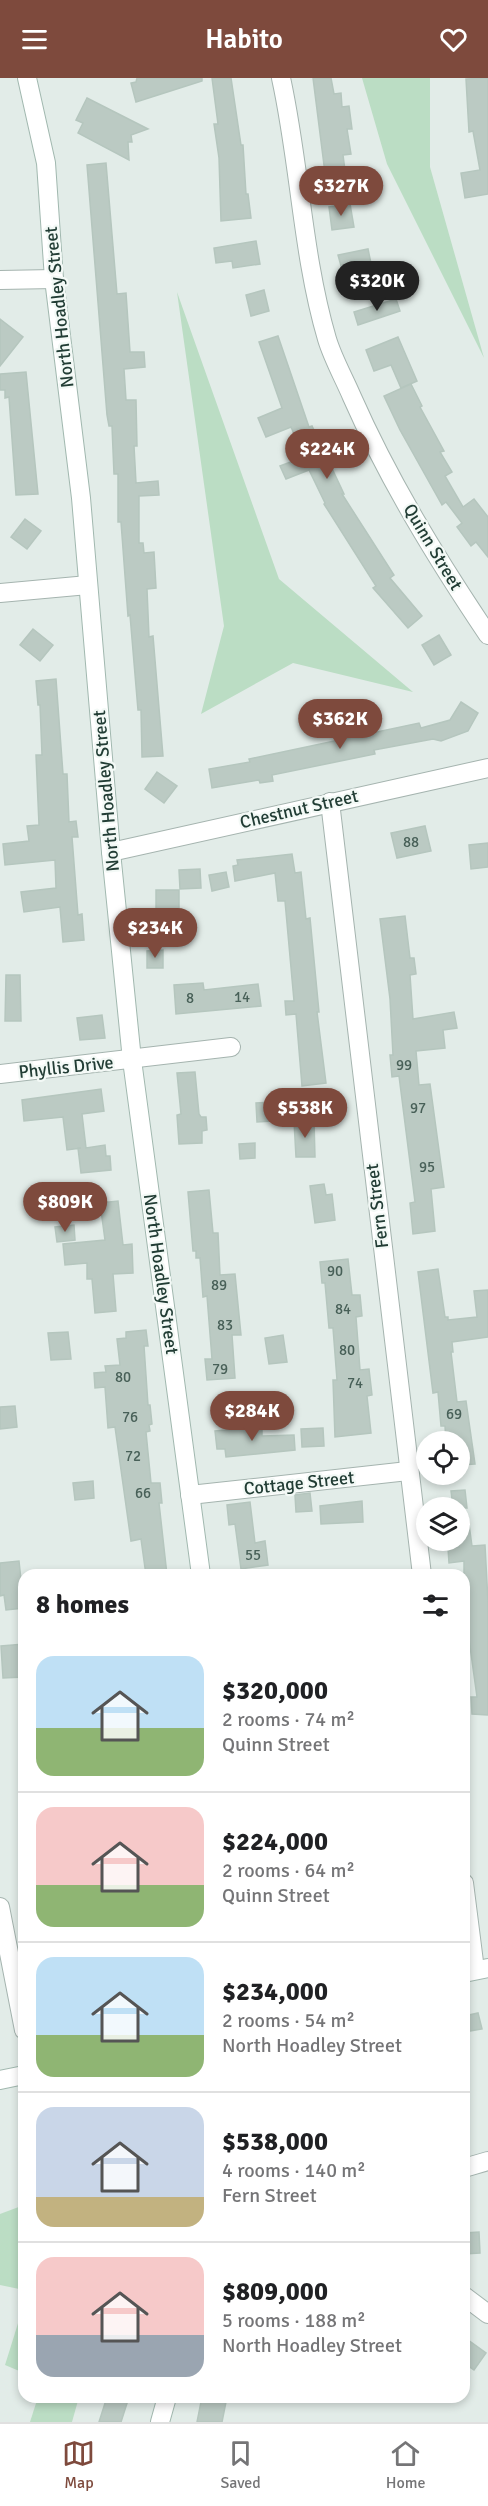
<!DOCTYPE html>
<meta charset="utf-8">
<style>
body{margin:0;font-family:Signika,sans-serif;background:#f6f6f6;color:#202124;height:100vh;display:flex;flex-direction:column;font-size:22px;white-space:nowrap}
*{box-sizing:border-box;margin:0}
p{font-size:20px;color:#757577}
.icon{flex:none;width:33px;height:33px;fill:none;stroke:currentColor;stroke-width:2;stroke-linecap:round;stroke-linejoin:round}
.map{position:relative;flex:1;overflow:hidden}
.panel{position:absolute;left:18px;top:1491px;width:452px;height:834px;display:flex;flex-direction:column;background:#fff;border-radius:18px;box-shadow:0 3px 9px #0003}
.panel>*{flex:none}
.fabs{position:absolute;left:416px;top:1353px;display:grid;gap:12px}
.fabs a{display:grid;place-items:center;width:54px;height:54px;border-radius:50%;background:#fff;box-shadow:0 3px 9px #0003;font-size:30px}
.price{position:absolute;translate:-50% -51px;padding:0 14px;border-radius:21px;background:#7e4a3d;color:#fff;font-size:20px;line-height:39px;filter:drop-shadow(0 2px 3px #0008)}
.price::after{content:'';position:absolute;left:50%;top:36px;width:18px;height:14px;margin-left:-9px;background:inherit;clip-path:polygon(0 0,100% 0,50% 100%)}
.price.current{background:#222;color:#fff}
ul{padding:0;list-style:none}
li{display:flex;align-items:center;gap:18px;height:150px;padding:0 18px}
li+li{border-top:2px solid #e0e0e0}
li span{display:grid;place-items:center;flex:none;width:168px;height:120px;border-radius:18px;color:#555}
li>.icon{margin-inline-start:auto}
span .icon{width:72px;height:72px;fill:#fffc;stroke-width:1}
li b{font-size:26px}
h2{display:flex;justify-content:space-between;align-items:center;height:72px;padding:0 18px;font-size:26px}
header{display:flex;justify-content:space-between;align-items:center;height:78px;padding:0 18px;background:#7e4a3d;color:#fff;font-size:27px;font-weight:600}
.dock{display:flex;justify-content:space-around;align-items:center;height:84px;border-top:2px solid #e0e0e0;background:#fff;font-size:16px;color:#757577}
.dock a{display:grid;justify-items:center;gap:3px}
.dock .current{color:#7e4a3d}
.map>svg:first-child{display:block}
.green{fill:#bbddc4}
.building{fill:#bbcac3;stroke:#b5c6be;stroke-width:1.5}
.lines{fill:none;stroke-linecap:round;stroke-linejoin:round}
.street-casing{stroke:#a5b4af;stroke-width:20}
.secondary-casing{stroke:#a1b8af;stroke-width:20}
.street{stroke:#fff;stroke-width:18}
.secondary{stroke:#fff;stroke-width:18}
.labels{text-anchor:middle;stroke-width:4.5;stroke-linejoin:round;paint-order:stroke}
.number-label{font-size:15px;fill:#486058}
.street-label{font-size:18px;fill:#223d35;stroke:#f3f9f6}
</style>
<header><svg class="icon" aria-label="menu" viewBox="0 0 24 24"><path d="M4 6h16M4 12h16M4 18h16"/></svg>Habito<svg class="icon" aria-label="heart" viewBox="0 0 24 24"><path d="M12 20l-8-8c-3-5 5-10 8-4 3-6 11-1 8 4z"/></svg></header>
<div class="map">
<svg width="488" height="2344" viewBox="0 0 488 2344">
<rect width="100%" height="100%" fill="#e2ece8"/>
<g class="green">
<path d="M 362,0 L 430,0 L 430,89 L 484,280 L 387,86 Z"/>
<path d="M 177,214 L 279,501 L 413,614 L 293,585 L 201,636 L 224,548 Z"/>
<path d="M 24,2127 L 24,2212 L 0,2207 L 0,2136 Z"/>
<path d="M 24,2226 L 24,2295 L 5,2287 Z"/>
<path d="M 38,2319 L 79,2319 L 72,2344 L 30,2344 Z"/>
</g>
<g class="building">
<path d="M 137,0 L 202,0 L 202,3 L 136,24 L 131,5 L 136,4 Z"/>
<path d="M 212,0 L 231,0 L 241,67 L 243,67 L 246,116 L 248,116 L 251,140 L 221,143 L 219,80 L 214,46 L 218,46 Z"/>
<path d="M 313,0 L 331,0 L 334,16 L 341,15 L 342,29 L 349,28 L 352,51 L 347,51 L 351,76 L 343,77 L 346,100 L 326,103 Z"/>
<path d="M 488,0 L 488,116 L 465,120 L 461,95 L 480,92 L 473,53 L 469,54 L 466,1 Z"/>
<path d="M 87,20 L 148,51 L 131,57 L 132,64 L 128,64 L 129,82 L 78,55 L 83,45 L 76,42 Z"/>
<path d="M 106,85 L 117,216 L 126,215 L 130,274 L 144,274 L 145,289 L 124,291 L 126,322 L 136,322 L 137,368 L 134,368 L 136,405 L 158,403 L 159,417 L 139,418 L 139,465 L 143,465 L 144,475 L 154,474 L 156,510 L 147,511 L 149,559 L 153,558 L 163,678 L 142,679 L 141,632 L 138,632 L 130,537 L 128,538 L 121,444 L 118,444 L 118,396 L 114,396 L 112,348 L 109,348 L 107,337 L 87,87 Z"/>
<path d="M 350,126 L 354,149 L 332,152 L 329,129 Z"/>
<path d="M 256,163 L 260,186 L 233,190 L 232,183 L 216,185 L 214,170 Z"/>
<path d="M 368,171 L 373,195 L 364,197 L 367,208 L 348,213 L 338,177 Z"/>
<path d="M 264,212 L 269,233 L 251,238 L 246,217 Z"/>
<path d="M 396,221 L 400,233 L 358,247 L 354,234 Z"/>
<path d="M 0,241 L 23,259 L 0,288 Z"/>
<path d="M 278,258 L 309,349 L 312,348 L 344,416 L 342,416 L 394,497 L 390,500 L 422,538 L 408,550 L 373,510 L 376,508 L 324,426 L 325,425 L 309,392 L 286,401 L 280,388 L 304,379 L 291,349 L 266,359 L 258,340 L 282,330 L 259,264 Z"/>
<path d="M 398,259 L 417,303 L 401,310 L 391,287 L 374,293 L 366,272 Z"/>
<path d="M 26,294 L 38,416 L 16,417 L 9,319 L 5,320 L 5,312 L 0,312 L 0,296 Z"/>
<path d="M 411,306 L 422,328 L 420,329 L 444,373 L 440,374 L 452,394 L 445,398 L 463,429 L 474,421 L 488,439 L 488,479 L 476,464 L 471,468 L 457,449 L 462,445 L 446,424 L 442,427 L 400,352 L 384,318 Z"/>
<path d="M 25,441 L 41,453 L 27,471 L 11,459 Z"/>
<path d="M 33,551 L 53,567 L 40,583 L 20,567 Z"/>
<path d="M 439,557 L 451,577 L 434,587 L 422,567 Z"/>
<path d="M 56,601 L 63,696 L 67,696 L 69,744 L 76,743 L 78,759 L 72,759 L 78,837 L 82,836 L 84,862 L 63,864 L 60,829 L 24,834 L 21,814 L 56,810 L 55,782 L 5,787 L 3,766 L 29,763 L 27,748 L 39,747 L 36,677 L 42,677 L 40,627 L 38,627 L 36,603 Z"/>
<path d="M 461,624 L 478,635 L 468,653 L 441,663 L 433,661 L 374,672 L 375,676 L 272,697 L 273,703 L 260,705 L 259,702 L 212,710 L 209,691 L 250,684 L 249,681 L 419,645 L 421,650 L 450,642 Z"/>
<path d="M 157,694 L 177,708 L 164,725 L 145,711 Z"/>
<path d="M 425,748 L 431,773 L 397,780 L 391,755 Z"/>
<path d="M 488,765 L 488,789 L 471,791 L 469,767 Z"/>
<path d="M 292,776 L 295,795 L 301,794 L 306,841 L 310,840 L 319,934 L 317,934 L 326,1005 L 302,1008 L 296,936 L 286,937 L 285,923 L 294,923 L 285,823 L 278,823 L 275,795 L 235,803 L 233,788 L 238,787 L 237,782 Z"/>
<path d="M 200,791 L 201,810 L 180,811 L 179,792 Z"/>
<path d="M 226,794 L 229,809 L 212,813 L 209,797 Z"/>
<rect x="156" y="812" width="23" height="29"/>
<path d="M 405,838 L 410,880 L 414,880 L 416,896 L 410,897 L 413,941 L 454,934 L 457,950 L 443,952 L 445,970 L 416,973 L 419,1007 L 430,1006 L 444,1109 L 431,1111 L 435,1153 L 413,1156 L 410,1125 L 415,1124 L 399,998 L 392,999 L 390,977 L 393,977 L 390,921 L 380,841 Z"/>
<path d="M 163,872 L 163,890 L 147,890 L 147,873 Z"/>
<path d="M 6,897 L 20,897 L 21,943 L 5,943 Z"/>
<path d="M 203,905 L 204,912 L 258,906 L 261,928 L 176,936 L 174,907 Z"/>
<path d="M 102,937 L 105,960 L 80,962 L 77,940 Z"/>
<path d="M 195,994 L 199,1036 L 201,1039 L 206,1039 L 207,1052 L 202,1053 L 202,1065 L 179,1066 L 177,1037 L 181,1036 L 177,995 Z"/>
<path d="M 101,1011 L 104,1033 L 82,1036 L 86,1070 L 105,1067 L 106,1078 L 110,1078 L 111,1092 L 81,1095 L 78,1070 L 81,1070 L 67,1072 L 63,1039 L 24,1043 L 22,1022 Z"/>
<path d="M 272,1024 L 273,1043 L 257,1044 L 256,1025 Z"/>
<path d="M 294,1043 L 314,1043 L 315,1079 L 296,1079 Z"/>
<path d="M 255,1065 L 255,1080 L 240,1081 L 239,1066 Z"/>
<path d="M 324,1106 L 326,1117 L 332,1116 L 335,1142 L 315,1145 L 310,1108 Z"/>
<path d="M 209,1112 L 213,1155 L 218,1155 L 220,1197 L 235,1196 L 241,1257 L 232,1257 L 235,1300 L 207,1302 L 205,1281 L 212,1281 L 207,1218 L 203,1219 L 200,1180 L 196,1180 L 196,1173 L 193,1173 L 188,1114 Z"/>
<path d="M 118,1123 L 123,1167 L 132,1166 L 133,1195 L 113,1196 L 116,1233 L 95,1235 L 92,1201 L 87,1201 L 87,1185 L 65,1187 L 63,1166 L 105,1162 L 100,1125 Z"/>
<path d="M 74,1147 L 75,1162 L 57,1164 L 55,1149 Z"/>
<path d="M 348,1181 L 352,1217 L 360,1217 L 362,1238 L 356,1239 L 360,1292 L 369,1291 L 372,1317 L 367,1318 L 371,1355 L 335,1359 L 333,1302 L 337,1302 L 333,1250 L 329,1250 L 325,1205 L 322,1205 L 320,1184 Z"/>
<path d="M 438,1191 L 445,1239 L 448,1239 L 448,1242 L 477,1239 L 474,1213 L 488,1212 L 488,1259 L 452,1264 L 453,1274 L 451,1274 L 457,1324 L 466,1323 L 475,1386 L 459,1387 L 459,1364 L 446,1364 L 445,1348 L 441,1348 L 438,1314 L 433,1315 L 418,1194 Z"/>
<path d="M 146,1252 L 148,1268 L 144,1268 L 148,1327 L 150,1327 L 152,1346 L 149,1347 L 150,1353 L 146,1354 L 151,1405 L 160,1405 L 162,1425 L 159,1425 L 167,1497 L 146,1497 L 141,1461 L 131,1463 L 115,1349 L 108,1350 L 105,1309 L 95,1310 L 94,1295 L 106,1294 L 105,1288 L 120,1287 L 117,1261 L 126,1260 L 126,1254 Z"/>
<path d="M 68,1254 L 71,1281 L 51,1282 L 48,1255 Z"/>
<path d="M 283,1257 L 287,1284 L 269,1286 L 265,1260 Z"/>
<path d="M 15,1328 L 17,1349 L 0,1351 L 0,1329 Z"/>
<path d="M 262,1349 L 262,1358 L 294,1357 L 295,1372 L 226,1379 L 225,1371 L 217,1371 L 215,1353 Z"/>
<path d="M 323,1350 L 324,1368 L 302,1369 L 301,1351 Z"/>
<path d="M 93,1403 L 94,1420 L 75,1422 L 73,1405 Z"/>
<path d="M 465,1412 L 467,1430 L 453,1430 L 451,1413 Z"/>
<path d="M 310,1415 L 312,1433 L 296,1434 L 295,1417 Z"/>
<path d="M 362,1423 L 363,1444 L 321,1446 L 320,1428 Z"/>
<path d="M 250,1424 L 255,1465 L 265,1463 L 268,1487 L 241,1491 L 235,1446 L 229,1447 L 227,1427 Z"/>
<path d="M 459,1439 L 468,1439 L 472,1468 L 485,1467 L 488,1524 L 488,1637 L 472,1636 L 471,1619 L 477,1619 L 464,1525 L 464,1483 L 449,1485 L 448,1470 L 459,1469 Z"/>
<path d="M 19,1483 L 24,1530 L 6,1532 L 4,1517 L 0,1518 L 0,1485 Z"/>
<path d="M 24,1566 L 24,1599 L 3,1600 L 1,1568 Z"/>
<path d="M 478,1935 L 482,1951 L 464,1954 L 464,1938 Z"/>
<path d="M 479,2154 L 480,2175 L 464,2176 L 464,2155 Z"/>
<path d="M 464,2259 L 486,2275 L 474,2292 L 464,2285 Z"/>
<path d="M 107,2319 L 129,2319 L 121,2344 L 99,2344 Z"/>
<path d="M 202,2319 L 227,2319 L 222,2344 L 197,2344 Z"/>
</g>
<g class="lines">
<g class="street-casing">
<g id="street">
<path d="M 281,0 C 300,86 302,176 327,261 C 333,281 344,300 352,319 C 389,403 437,481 488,557"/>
<path d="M 0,202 L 54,201"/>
<path d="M 0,515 L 88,507"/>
<path d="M 330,724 L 422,1497"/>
<path d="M 111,774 L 488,690"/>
<path d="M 0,996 L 231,969"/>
<path d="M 190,1417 L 408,1393"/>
<path d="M 464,1805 L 475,1892"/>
<path d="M 0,1829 L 24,1952"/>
<path d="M 464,2090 L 488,2083"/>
<path d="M 464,2218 L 488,2236"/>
</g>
</g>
<g class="secondary-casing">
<g id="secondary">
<path d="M 27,0 L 46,85 L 54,201 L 81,420 L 111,774 L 132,982 L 201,1497"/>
<path d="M 464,1895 L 488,1890"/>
<path d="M 0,2002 L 24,1997"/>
<path d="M 160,2344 L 167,2319"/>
</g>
</g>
<use href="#street" class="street"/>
<use href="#secondary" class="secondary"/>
</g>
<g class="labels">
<g class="number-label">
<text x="411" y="769">88</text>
<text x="242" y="924">14</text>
<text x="190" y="925">8</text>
<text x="404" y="992">99</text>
<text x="418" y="1035">97</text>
<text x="427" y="1094">95</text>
<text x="335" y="1198">90</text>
<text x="219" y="1212">89</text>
<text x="343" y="1236">84</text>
<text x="225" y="1252">83</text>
<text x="347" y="1277">80</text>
<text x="220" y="1296">79</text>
<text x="123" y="1304">80</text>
<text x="355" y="1310">74</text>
<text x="454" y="1341">69</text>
<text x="130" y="1344">76</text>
<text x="133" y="1383">72</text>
<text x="143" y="1420">66</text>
<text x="253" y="1482">55</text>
</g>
<g class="street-label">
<text transform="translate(59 229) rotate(-96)" y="6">North Hoadley Street</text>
<text transform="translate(433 469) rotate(59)" y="6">Quinn Street</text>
<text transform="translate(106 713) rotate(-95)" y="6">North Hoadley Street</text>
<text transform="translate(299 731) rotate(-13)" y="6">Chestnut Street</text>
<text transform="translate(66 989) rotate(-6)" y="6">Phyllis Drive</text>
<text transform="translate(377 1128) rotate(-97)" y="6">Fern Street</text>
<text transform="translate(161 1196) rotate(82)" y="6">North Hoadley Street</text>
<text transform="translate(299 1405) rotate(-6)" y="6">Cottage Street</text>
</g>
</g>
</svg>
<div class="fabs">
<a><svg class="icon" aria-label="locate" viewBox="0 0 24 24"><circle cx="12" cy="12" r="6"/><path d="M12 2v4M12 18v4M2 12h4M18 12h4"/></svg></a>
<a><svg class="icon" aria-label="layers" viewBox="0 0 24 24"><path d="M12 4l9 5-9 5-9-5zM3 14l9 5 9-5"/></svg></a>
</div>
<b class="price" style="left:341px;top:139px">$327K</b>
<b class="price current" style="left:377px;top:234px">$320K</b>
<b class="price" style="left:327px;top:402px">$224K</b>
<b class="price" style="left:340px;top:672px">$362K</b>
<b class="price" style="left:155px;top:881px">$234K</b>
<b class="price" style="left:305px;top:1061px">$538K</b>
<b class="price" style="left:65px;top:1155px">$809K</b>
<b class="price" style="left:252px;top:1364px">$284K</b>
<section class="panel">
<h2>8 homes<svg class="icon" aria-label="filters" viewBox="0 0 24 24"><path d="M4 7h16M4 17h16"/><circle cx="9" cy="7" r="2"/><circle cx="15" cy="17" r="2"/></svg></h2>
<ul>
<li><span style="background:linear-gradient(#bfe0f5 60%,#8fb573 0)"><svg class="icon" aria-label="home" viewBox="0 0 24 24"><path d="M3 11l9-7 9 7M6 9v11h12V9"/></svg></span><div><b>$320,000</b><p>2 rooms · 74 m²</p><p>Quinn Street</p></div></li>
<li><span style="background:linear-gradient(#f6c9c9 65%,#8fb573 0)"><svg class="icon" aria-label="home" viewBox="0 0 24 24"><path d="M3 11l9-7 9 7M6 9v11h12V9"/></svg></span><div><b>$224,000</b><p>2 rooms · 64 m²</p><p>Quinn Street</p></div></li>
<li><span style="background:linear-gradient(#bfe0f5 65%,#8fb573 0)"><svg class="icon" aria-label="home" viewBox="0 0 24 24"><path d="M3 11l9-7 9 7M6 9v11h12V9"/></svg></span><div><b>$234,000</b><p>2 rooms · 54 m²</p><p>North Hoadley Street</p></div></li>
<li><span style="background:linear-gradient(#c9d6e8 75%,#c2b280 0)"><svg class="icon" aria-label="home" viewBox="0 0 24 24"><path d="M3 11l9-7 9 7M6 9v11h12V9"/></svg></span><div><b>$538,000</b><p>4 rooms · 140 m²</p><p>Fern Street</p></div></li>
<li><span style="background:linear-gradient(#f6c9c9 65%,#9aa5b1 0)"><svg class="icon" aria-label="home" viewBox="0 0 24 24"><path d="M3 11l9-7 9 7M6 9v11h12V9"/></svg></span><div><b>$809,000</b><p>5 rooms · 188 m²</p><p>North Hoadley Street</p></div></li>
</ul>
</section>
</div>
<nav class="dock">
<a class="current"><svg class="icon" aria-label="map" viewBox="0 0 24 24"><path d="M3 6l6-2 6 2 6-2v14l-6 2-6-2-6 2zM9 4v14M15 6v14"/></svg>Map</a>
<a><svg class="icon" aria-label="saved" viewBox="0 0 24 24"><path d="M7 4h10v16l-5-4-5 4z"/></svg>Saved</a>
<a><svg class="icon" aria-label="home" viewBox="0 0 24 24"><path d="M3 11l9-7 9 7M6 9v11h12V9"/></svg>Home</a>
</nav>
